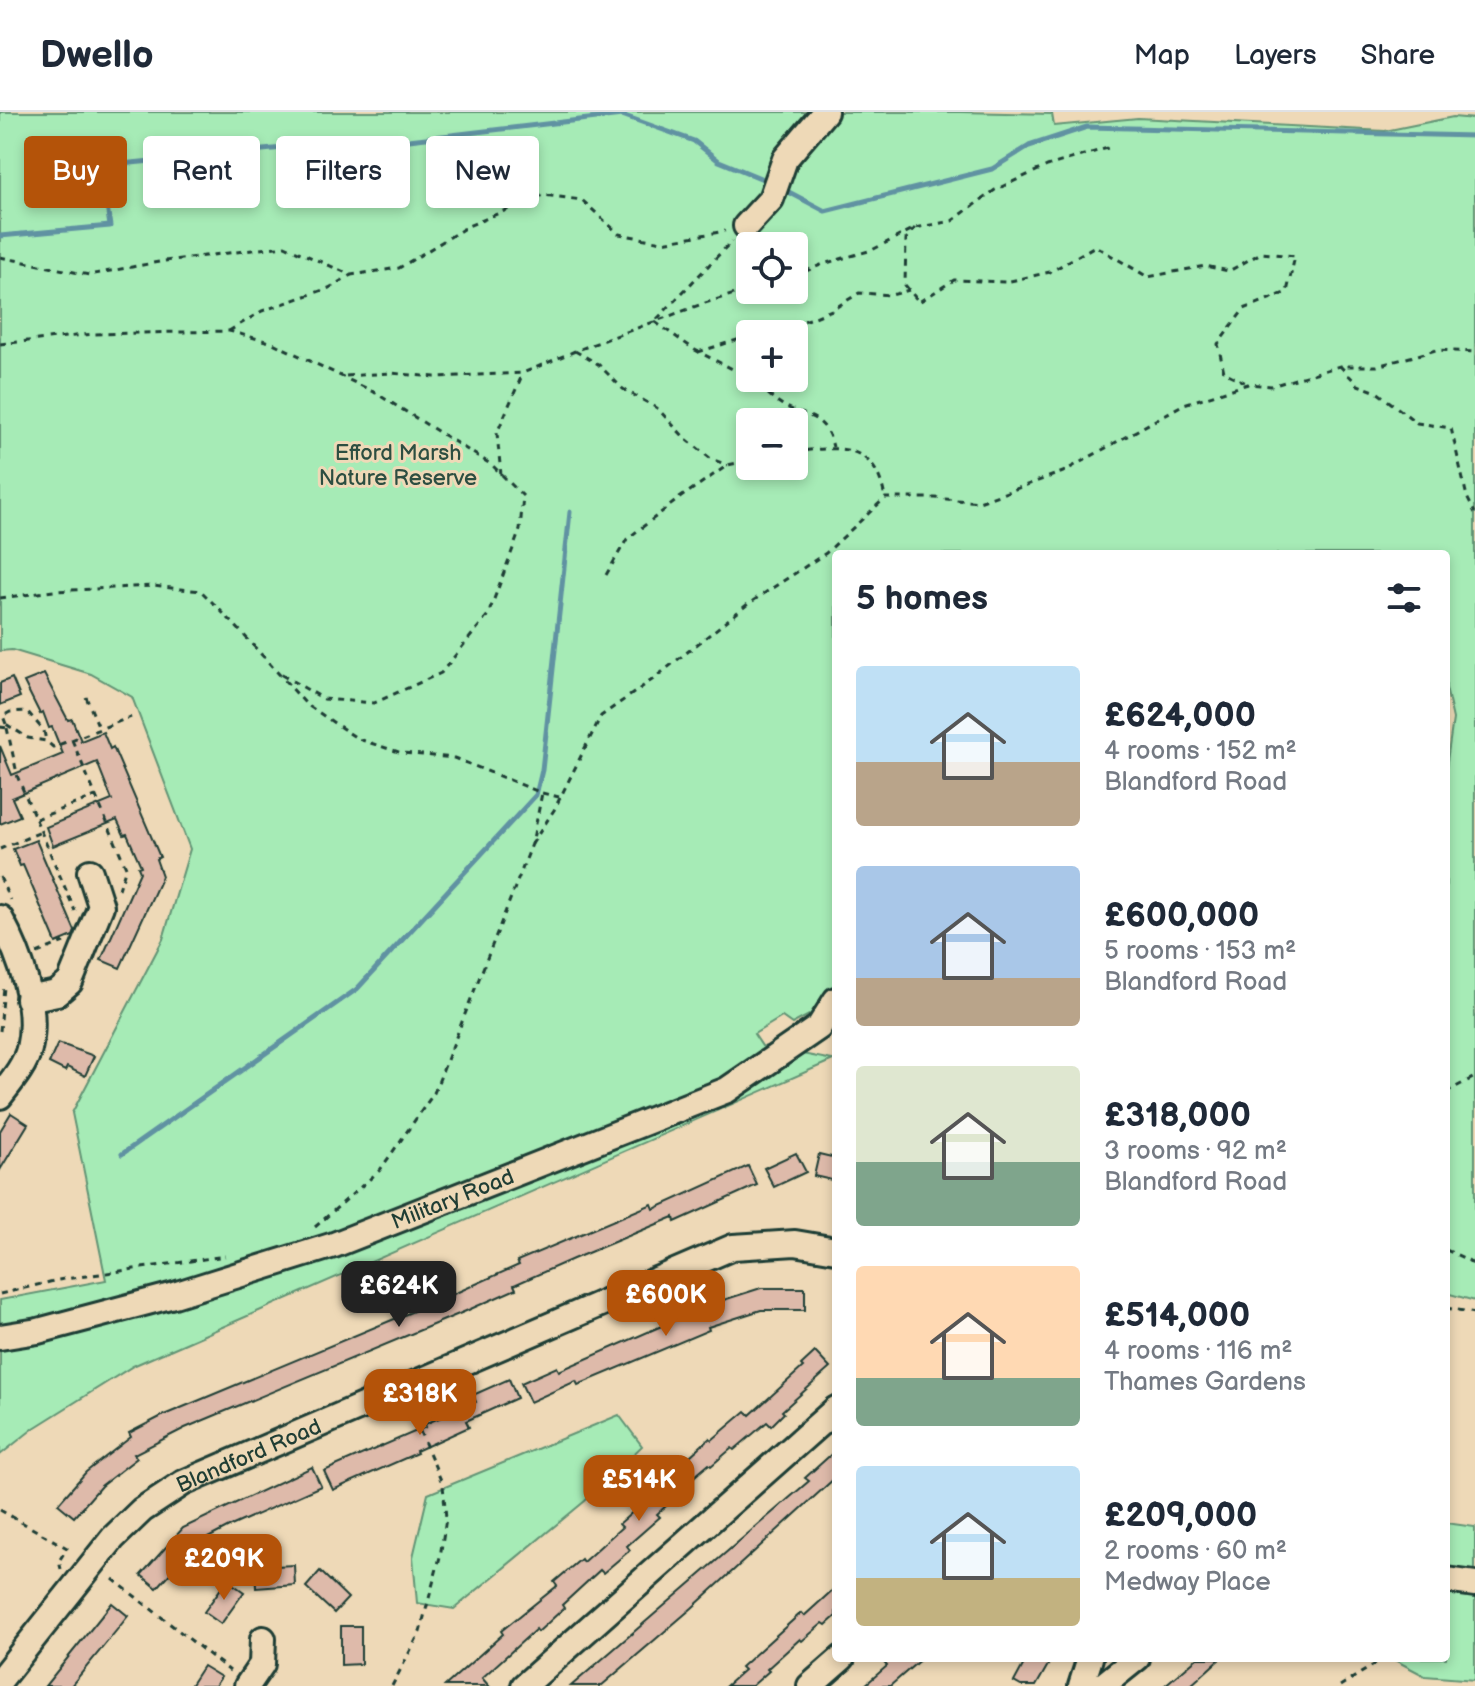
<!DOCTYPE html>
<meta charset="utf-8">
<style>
body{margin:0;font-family:"Balsamiq Sans",sans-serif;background:#f6f6f7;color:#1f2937;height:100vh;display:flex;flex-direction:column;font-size:30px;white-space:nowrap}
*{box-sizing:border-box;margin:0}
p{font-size:26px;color:#747a83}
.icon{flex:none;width:44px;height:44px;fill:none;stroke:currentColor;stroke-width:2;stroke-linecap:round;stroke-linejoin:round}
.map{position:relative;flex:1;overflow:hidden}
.side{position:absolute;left:832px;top:438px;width:618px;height:1112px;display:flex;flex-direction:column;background:#fff;border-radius:8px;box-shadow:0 4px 12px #0003}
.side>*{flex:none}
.hud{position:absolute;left:24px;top:24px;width:688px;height:72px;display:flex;gap:16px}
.tools{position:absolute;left:736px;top:120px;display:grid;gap:16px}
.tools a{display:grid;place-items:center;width:72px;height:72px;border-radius:8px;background:#fff;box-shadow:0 4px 12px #0003;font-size:40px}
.price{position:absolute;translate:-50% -68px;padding:0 18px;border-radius:16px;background:#b45309;color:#fff;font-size:26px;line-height:52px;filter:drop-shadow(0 2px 4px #0008)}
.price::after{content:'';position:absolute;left:50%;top:48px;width:24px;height:18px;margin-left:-12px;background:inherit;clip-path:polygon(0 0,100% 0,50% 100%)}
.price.selected{background:#222;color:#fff}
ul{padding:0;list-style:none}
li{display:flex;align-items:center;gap:24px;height:200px;padding:0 24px}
li span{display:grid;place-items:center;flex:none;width:224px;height:160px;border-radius:8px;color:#555}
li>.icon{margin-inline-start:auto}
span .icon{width:96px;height:96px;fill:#fffc;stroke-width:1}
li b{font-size:34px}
h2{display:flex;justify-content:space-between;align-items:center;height:96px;padding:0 24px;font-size:34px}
.tag{padding:0 28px;border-radius:8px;background:#fff;box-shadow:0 4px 12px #0003;font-size:28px;line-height:72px}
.tag.selected{background:#b45309;color:#fff}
header{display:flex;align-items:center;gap:48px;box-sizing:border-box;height:112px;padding:0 40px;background:#fff;border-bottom:2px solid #e0e1e3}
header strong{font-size:38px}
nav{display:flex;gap:44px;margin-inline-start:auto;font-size:28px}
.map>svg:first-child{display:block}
.green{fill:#a6ebb6;stroke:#629475;stroke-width:2;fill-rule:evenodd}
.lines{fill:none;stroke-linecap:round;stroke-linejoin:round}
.stream{stroke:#6092a2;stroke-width:5}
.building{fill:#debaaa;stroke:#1f3d34;stroke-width:2}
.minor-casing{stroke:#1f3d34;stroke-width:30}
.path{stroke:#1f3d34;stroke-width:3;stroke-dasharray:6 6;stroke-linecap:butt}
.minor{stroke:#eed9b7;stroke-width:24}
.labels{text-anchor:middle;stroke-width:6;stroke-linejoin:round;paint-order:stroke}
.park-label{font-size:22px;fill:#2c4e41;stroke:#eed9b7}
.street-label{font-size:22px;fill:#1f3d34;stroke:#eed9b7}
</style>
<header>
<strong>Dwello</strong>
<nav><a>Map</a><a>Layers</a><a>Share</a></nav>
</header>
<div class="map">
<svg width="1475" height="1574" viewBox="0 0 1475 1574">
<rect width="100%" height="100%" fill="#eed9b7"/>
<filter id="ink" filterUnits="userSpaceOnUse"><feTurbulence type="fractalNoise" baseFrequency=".0125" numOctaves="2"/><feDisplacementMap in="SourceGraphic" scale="16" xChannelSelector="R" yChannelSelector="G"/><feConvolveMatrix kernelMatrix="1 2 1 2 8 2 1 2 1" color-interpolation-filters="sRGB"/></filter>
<g filter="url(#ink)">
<g class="green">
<path d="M 0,0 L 960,0 L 1052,2 L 1054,14 L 1138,6 L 1385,19 L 1453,5 L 1475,7 L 1475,1189 L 1446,1181 L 1446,656 L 1453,607 L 1446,576 L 1446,442 L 836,442 L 836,874 L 811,902 L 792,912 L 782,905 L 754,922 L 762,934 L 833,948 L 133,1254 L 34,1316 L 0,1343 L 0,1188 L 106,1168 L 72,1001 L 163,827 L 190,737 L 132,585 L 91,562 L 12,538 L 0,539 ZM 750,134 L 794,134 L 794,178 L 750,178 ZM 750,222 L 794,222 L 794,266 L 750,266 ZM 750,310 L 794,310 L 794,354 L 750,354 Z"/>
<path d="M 619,1303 L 642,1334 L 585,1389 L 454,1497 L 417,1491 L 413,1445 L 428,1382 Z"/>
<path d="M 1446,1411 L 1475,1415 L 1475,1462 L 1446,1458 Z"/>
<path d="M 1446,1477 L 1475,1482 L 1475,1568 L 1425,1564 L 1391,1546 L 1446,1546 Z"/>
</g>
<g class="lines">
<g class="stream">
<path d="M 783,77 L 825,99 L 992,57 L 1029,34 L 1087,15 L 1475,24"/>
<path d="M 0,124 L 110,114 L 101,54 L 354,29 L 409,28 L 622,3 L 694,29 L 719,49 L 770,70"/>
<path d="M 122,1042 L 357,877 L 536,683 L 542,658 L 570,400"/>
</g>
</g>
<g class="building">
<path d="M 44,562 L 68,608 L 72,607 L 81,629 L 103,620 L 110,637 L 113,635 L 160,745 L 156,747 L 162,764 L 120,856 L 101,848 L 140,760 L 138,755 L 141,754 L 127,722 L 124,723 L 117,708 L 53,734 L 46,715 L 112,688 L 97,650 L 12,686 L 20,704 L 0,712 L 0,634 L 12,663 L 63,642 L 52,615 L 49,616 L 43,600 L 40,602 L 24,570 Z"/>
<path d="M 12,566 L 20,585 L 0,593 L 0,571 Z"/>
<path d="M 36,728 L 75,819 L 73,824 L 56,831 L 23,753 L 20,754 L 13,737 Z"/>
<path d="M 58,931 L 94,944 L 85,964 L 67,955 L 65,959 L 49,951 Z"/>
<path d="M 11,1001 L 28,1012 L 0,1058 L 0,1019 Z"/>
<path d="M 796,1041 L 806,1060 L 774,1075 L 764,1056 Z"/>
<path d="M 819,1042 L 836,1046 L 836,1069 L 814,1064 Z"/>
<path d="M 748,1054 L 757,1073 L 675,1110 L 674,1105 L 573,1147 L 514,1173 L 516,1177 L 466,1199 L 185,1316 L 134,1342 L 137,1346 L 101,1374 L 74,1405 L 58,1392 L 86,1360 L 131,1325 L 129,1321 L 164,1303 L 440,1188 L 519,1153 L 517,1149 L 652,1092 L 654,1097 Z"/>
<path d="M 761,1176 L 805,1176 L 805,1198 L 761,1198 L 708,1215 L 709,1218 L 578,1273 L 576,1269 L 530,1290 L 521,1271 L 557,1255 L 559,1259 L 714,1191 Z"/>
<path d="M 815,1240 L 830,1256 L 782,1299 L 784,1301 L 771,1314 L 767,1310 L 734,1338 L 732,1336 L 711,1354 L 709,1352 L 675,1381 L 677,1384 L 657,1402 L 660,1405 L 627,1434 L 630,1438 L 603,1461 L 600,1458 L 562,1493 L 564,1496 L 538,1520 L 536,1517 L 482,1566 L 489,1574 L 445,1574 L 503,1522 L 501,1519 L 557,1474 L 554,1470 L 581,1447 L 583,1450 L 622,1415 L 619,1412 L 652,1383 L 650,1380 L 710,1326 L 712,1328 L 746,1299 L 750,1303 L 803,1255 L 801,1253 Z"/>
<path d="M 509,1267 L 517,1286 L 466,1309 L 469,1315 L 416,1339 L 417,1341 L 333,1378 L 324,1359 L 426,1315 L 425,1312 L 476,1290 L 473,1283 Z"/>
<path d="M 836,1338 L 836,1365 L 692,1496 L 601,1574 L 571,1574 L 809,1369 L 805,1366 Z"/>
<path d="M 312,1355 L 321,1374 L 231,1414 L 177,1442 L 183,1447 L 157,1476 L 141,1463 L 183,1416 Z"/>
<path d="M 294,1453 L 295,1473 L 256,1476 L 255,1455 Z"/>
<path d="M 320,1459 L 348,1486 L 334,1501 L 306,1475 Z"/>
<path d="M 227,1468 L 244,1480 L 221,1512 L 204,1500 Z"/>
<path d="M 836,1475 L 836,1504 L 826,1513 L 823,1511 L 802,1529 L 800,1527 L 767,1557 L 769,1559 L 752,1574 L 726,1574 L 744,1558 L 741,1555 L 801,1501 L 804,1504 Z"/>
<path d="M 112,1491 L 128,1504 L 116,1519 L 71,1574 L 45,1574 Z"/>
<path d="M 341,1514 L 361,1514 L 361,1552 L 341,1553 Z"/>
<path d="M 880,1546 L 922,1546 L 890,1574 L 864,1574 L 887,1554 Z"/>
<path d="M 1027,1546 L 1052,1546 L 1036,1574 L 1021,1574 L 1014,1570 Z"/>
<path d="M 1197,1546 L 1221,1546 L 1190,1574 L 1164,1574 Z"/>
<path d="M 203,1554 L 221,1565 L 215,1574 L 190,1574 Z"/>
</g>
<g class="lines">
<g class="minor-casing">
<g id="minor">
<path d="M 746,114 L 771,87 L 785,47 L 825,0"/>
<path d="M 0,806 C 20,843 39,894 29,937 C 25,954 10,971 0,984"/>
<path d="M 28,887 L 57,881 L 70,870 L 101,794 L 90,760"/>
<path id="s1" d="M 0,1225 L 38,1219 L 174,1183 L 334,1133 L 727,978 L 819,915 L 836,888"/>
<path d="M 1446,1468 L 1475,1472"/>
<path id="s2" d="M 0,1568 L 113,1426 L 142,1398 L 183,1371 L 733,1135 L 795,1131 L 836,1138"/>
<path d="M 247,1574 L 262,1552 L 263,1527"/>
<path d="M 524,1574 L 836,1297"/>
<path d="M 810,1574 L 842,1546"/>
<path d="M 1081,1574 L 1090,1546"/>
<path d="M 1102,1574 L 1137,1546"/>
</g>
</g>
<g class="path">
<path d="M 915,116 L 906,127 L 905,173 L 919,190 L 954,168 L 1006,170 L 1050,160 L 1095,134 L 1148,165 L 1205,154 L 1229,159 L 1261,141 L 1295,144 L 1287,180 L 1244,197 L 1218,232 L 1224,260 L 1248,272"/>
<path d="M 755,133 L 798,128 L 794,134"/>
<path d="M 0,145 L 89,163 L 164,149 L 285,134 L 351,163 L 399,156 L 468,114 L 543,83 L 582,88 L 619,122 L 662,130 L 725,119"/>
<path d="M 794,164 L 823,152 L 872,138 L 915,116 L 952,109 L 995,78 L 1047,54 L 1111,35"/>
<path d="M 657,207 L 732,129"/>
<path d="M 655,210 L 695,238 L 750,266"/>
<path d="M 229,219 L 262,199 L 329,176 L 351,163"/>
<path d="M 758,222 L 810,207 L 832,198 L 859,181 L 892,183 L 909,178"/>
<path d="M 0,232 L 94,222 L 229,219 L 273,231 L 374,280 L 492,353 L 523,384 L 520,418 L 488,503 L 441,561 L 374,591 L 324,587 L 280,562"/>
<path d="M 575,239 L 598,252 L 623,277 L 657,296 L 684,325 L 711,347 L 728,353"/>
<path d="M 698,240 L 750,224"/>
<path d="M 1340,254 L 1358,273 L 1377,280 L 1417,311 L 1451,316 L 1467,385 L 1475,401"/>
<path d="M 346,264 L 390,261 L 435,265 L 523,261 L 575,239 L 702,192 L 744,179 L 759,180"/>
<path d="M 750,266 C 760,274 770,285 781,292 C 805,307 824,299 833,335"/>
<path d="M 794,340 C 840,334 875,330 885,386"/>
<path d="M 501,363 L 497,321 L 523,261"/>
<path d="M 606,463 L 627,427 L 681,385 L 728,353 L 750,348"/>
<path d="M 0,486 L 54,479 L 152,474 L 201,479 L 233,511 L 306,592 L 358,627 L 402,641 L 454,646 L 542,681 L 559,685"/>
<path d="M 86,585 L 100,618"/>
<path d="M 6,612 L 3,604 L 10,600 L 27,599 L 44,619 L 46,629"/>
<path d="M 0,615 L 7,616 L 6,612 L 28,626 L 46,629 L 53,635 L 131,605"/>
<path d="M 7,616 L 18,666 L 75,799"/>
<path d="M 72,628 L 126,755 L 119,777"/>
<path d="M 36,707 L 96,684"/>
<path d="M 532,732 L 554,698 L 601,604 L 652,568 L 748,492 L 826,441 L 885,386 L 935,386 L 979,390 L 1063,360 L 1184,292 L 1248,272 L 1271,274 L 1340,254 L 1377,254 L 1436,238 L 1475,240"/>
<path d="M 0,737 L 41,720"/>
<path d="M 0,765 L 10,788"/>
<path d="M 37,841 L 64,830"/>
<path d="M 0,919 L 4,875"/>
<path d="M 1446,980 L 1473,966"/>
<path d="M 315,1115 L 380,1058 L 434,981 L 532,732 L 542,681"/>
<path d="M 1446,1138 L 1468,1148 L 1475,1154"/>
<path d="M 0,1182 L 58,1168 L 225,1144"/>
<path d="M 1446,1196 L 1475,1201"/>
<path d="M 0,1398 L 67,1436 L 59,1449 L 61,1457"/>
<path d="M 113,1467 L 230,1559"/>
<path d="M 392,1574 L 420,1520 L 440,1445 L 446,1406 L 443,1373 L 409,1294"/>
<path d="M 1340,1574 L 1385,1546"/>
</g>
<use href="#minor" class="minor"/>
</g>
</g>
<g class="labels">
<g class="park-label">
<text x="398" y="348">Efford Marsh<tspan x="398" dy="25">Nature Reserve</tspan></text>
</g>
<g class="street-label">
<text dy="8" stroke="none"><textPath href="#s1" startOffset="474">Military Road</textPath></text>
<text dy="8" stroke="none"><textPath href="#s2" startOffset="342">Blandford Road</textPath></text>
</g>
</g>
</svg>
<div class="tools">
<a><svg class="icon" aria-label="locate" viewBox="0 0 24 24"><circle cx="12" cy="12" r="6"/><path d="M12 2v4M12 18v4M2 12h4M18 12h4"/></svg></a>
<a>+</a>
<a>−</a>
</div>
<b class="price selected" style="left:399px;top:1217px">£624K</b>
<b class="price" style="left:666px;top:1226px">£600K</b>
<b class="price" style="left:420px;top:1325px">£318K</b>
<b class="price" style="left:639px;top:1411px">£514K</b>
<b class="price" style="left:224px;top:1490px">£209K</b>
<div class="hud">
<a class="tag selected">Buy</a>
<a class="tag">Rent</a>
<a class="tag">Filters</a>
<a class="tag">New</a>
</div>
<section class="side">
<h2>5 homes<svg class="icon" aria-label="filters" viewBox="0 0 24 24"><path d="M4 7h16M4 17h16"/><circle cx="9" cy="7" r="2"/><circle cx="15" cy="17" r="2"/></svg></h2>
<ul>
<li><span style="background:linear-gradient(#bfe0f5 60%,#b9a48a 0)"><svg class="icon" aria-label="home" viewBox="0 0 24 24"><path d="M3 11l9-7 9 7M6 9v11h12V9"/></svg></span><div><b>£624,000</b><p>4 rooms · 152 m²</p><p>Blandford Road</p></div></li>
<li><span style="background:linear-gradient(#a9c7e8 70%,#b9a48a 0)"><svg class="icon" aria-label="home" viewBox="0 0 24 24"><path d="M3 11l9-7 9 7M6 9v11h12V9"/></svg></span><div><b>£600,000</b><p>5 rooms · 153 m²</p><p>Blandford Road</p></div></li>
<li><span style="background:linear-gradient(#dfe7d0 60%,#7fa58c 0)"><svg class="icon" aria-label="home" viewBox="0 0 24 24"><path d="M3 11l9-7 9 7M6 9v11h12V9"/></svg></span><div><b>£318,000</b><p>3 rooms · 92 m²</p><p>Blandford Road</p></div></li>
<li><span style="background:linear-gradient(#ffd9b3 70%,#7fa58c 0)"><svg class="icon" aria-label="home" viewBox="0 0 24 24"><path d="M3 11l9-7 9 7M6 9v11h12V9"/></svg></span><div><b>£514,000</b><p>4 rooms · 116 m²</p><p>Thames Gardens</p></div></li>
<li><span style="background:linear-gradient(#bfe0f5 70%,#c2b280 0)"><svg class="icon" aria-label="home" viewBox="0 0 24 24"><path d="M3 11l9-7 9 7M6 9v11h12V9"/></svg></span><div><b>£209,000</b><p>2 rooms · 60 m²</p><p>Medway Place</p></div></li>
</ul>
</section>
</div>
